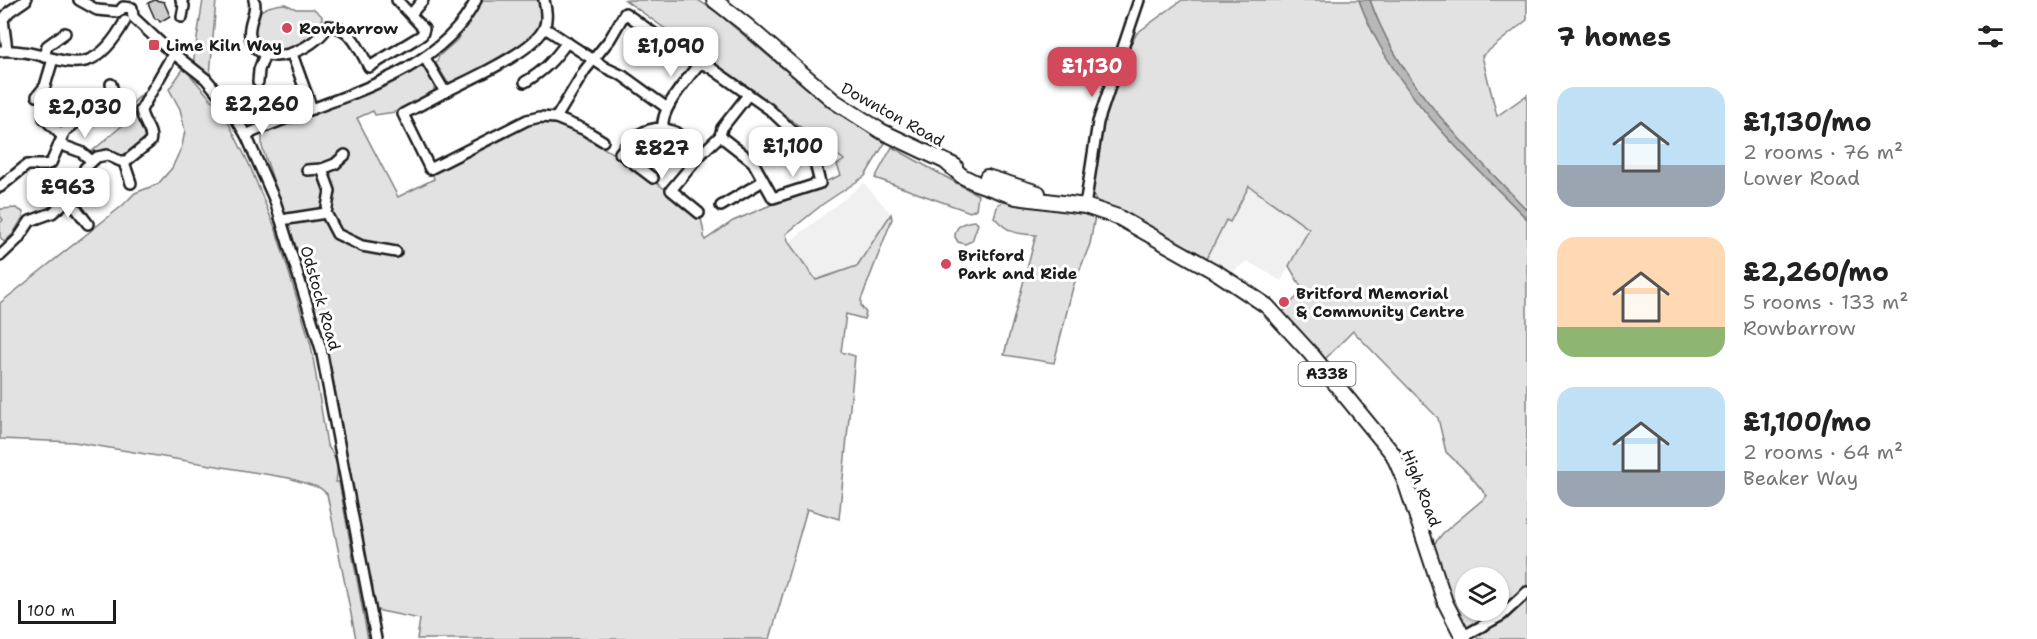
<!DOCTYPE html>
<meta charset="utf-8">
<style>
body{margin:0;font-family:"Shantell Sans",sans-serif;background:#f2f2f2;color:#222;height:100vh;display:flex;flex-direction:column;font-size:22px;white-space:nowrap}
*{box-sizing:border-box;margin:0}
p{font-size:20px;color:#767676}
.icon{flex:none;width:33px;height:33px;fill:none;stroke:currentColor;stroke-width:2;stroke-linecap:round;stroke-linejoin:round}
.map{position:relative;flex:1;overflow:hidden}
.panel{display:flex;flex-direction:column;background:#fff;width:510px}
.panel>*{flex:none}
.tools{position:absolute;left:1455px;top:567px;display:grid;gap:12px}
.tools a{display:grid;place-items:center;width:54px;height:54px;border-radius:50%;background:#fff;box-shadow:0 2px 4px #0004;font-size:30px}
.scale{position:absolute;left:18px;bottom:15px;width:98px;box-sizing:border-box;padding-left:6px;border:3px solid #1c1c1c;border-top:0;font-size:16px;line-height:21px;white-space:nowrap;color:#1c1c1c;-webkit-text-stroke:4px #fff;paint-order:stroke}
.price{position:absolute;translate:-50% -51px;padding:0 14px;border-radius:12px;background:#fff;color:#222;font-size:20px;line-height:39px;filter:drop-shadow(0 2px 3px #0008)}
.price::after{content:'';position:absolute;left:50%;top:36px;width:18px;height:14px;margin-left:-9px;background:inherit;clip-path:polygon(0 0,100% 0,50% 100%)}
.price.current{background:#d1495b;color:#fff}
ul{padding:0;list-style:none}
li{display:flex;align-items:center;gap:18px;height:150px;padding:0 30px}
li span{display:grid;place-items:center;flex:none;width:168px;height:120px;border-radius:18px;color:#555}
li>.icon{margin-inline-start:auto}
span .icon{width:72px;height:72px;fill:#fffc;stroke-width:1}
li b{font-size:26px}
h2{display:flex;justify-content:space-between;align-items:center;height:72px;padding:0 30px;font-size:26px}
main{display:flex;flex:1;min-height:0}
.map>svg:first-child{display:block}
.built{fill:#f0f0f0}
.green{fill:#e2e2e2;stroke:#7f7f7f;stroke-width:1.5;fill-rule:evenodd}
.water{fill:#b8b8b8;stroke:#7a7a7a;stroke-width:1.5}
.building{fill:#cecece;stroke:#1c1c1c;stroke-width:1.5}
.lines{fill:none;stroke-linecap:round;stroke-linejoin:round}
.minor-casing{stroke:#1c1c1c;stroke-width:14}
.highway-casing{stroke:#1c1c1c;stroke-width:18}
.minor{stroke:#fff;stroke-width:9}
.highway{stroke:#fff;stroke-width:14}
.poi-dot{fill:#d1495b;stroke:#fff;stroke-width:2}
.labels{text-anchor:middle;stroke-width:6;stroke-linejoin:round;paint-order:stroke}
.shield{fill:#fff;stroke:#606060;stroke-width:1.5}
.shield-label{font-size:15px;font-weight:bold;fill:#1c1c1c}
.poi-label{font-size:16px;font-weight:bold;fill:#1c1c1c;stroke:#fff;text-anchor:start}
.street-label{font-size:16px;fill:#1c1c1c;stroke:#fff}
</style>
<main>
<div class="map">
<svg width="1527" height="639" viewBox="0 0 1527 639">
<rect width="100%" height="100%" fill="#fff"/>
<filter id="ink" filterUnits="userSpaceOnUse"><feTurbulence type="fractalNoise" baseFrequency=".0167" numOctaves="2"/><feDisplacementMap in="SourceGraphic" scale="12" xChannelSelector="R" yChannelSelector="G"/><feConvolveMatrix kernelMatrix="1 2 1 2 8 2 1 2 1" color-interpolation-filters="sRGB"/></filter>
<g filter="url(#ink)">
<g class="built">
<path d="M 864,183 L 891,214 L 857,266 L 816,280 L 788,243 Z"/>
<path d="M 1249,185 L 1309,229 L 1281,281 L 1247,261 L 1231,273 L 1207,258 L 1226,220 L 1230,222 Z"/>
</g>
<g class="green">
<path d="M 203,0 L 216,0 L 210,76 L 193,64 Z"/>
<path d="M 483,0 L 539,0 C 543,14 541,25 533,37 L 450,86 L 436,64 L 439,56 L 457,40 Z"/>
<path d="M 625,0 L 698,0 L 715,11 L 817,97 L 885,143 L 865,176 L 823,204 L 786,234 L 789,243 L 816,280 L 857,266 L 891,214 L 892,219 L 861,300 L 861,306 L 866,313 L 864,319 L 846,314 L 841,352 L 855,356 L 839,519 L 807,509 L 770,639 L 417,639 L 420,619 L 376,610 L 331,368 L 310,289 L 262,147 L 262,132 L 404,76 L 424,64 L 434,86 L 434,92 L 395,112 L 375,115 L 373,111 L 357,118 L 398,197 L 434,179 L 432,171 C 462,156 515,122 548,120 C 566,119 689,202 700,218 C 704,224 703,234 705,240 L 733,221 L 841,175 L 837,165 L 844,160 L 754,92 Z"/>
<path d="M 1182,0 L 1359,0 C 1392,89 1462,153 1527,219 L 1527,592 L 1500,614 L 1470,629 L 1454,615 L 1431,548 L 1443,533 L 1487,496 L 1468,473 L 1446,452 L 1438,418 L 1353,331 L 1321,363 L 1282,313 L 1303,290 L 1289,266 L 1309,229 L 1249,186 L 1230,222 L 1226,220 L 1207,258 L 1123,211 L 1097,201 L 1092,194 L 1104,122 L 1131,43 L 1137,33 ZM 1466,578 L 1498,578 L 1498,610 L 1466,610 Z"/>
<path d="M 1370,0 L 1527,0 L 1527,20 L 1482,56 L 1497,116 L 1527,95 L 1527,210 C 1467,147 1399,84 1370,0 Z"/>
<path d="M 285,4 L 296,9 L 314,9 L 322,16 C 322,20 322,26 321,30 C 312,48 277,54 261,47 C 246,21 255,6 285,4 Z"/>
<path d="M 184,68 L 217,106 L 228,122 L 249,164 L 276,230 L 311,345 L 327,445 C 336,457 339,467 336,482 L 339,482 L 368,639 L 356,639 L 327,494 L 320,488 L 289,478 L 74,442 L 0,439 L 0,303 L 122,206 L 135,193 L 158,184 L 172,168 L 182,146 L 185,131 L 180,109 L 169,89 Z"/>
<path d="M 143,93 L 145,94 L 136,112 L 145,137 C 140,146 129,155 120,156 C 110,147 100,154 90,153 L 124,124 L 130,116 L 129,107 Z"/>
<path d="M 892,147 L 978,195 L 976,209 L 970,212 L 875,178 Z"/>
<path d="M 1003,202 L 1095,216 L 1090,244 L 1073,287 L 1054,363 L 1004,355 L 1036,235 C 1017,234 1008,233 994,217 L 998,204 Z"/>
<path d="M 16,208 L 23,212 L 23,217 L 13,234 L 4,242 L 0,237 L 0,223 L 3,220 L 0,216 L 0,209 Z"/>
<path d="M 975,221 L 978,224 L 972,241 L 965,244 L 958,242 L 955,237 C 955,225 964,222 975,221 Z"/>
<path d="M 1527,600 L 1527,639 L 1478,639 L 1476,636 Z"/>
</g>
<path class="water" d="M 1359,0 L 1370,0 C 1399,84 1467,147 1527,210 L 1527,219 C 1462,153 1391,89 1359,0 Z"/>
<path class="building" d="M 155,0 L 164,2 L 170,16 L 160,22 L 158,19 L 155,19 L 148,3 Z"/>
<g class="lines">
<g class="minor-casing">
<g id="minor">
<path d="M 79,0 L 97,10 L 119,12 L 123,7 L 132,8 L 133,17 L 164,46 L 206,79 L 227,104 L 246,135 L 275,201 L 321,349 L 376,639"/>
<path d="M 181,0 L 184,6 L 182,17"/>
<path d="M 254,0 C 258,12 247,23 250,36 C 259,74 315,50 328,26 C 351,26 359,49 369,67 L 422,35 L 424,29 L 397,0"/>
<path d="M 411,14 L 423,0"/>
<path d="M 545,28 L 606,68 L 623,76 L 667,108"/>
<path d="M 7,50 L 3,19 L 10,11 L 26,0"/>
<path d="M 0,51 C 58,47 85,94 125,21"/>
<path d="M 292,54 L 312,109"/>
<path d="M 44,57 L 47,46 L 65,33"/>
<path d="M 425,58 L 445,92 C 468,80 535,51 544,28 C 548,19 546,9 544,0"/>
<path d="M 698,65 L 703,64 L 711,68 L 769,109 L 804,142"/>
<path d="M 258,82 L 259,70 L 265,54"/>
<path d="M 525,82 C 544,71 554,60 567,42"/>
<path d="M 445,92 L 403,114 L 430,169 L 527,120 L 540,117 L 556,118 L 585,70 L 610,39 L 625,13 L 698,65"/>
<path d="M 37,96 L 45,86 L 53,59"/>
<path d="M 110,96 L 119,107"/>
<path d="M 44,118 L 62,136"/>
<path d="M 556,118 L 583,129 L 603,141"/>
<path d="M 663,128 L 675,132 L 702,153 L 671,190 L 699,213"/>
<path d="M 246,135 C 321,100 437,80 476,0"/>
<path d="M 720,136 L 753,162 L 773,198 L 820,183 L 812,151"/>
<path d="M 59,144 L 81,152 L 92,161"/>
<path d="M 702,153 L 720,136 L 722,128 L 748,95"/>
<path d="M 124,162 L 131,183"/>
<path d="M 322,169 L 335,164 L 345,155"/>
<path d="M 307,170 L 322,169 L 330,191 L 326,213 L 337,234 L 362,246 L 396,252"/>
<path d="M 653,178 L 620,153 C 631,138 643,128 663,128 C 660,109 687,80 698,65"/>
<path d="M 0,187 L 27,165 L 45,165 L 51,163 L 65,131 L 108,98 L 113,91 L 111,84"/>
<path d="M 69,199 L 88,224"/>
<path d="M 721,206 L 763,181"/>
<path d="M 1085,206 L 1098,122 L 1139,0"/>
<path d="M 281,220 L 326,213"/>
<path d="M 0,256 L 18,239 L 30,221 L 52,213 L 79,191 L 85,168 L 97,157 L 107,155 L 120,161 L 126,161 L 150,142 C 154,131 142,122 141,110 L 173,54"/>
<path d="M 1462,637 L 1502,615 L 1527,592"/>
</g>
</g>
<g class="highway-casing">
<g id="highway">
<path d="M 714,0 L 746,25 L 834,101 L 881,131 L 955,166"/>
<path d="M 947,163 L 962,176 L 976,183 L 1016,197 L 1085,206 L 1118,217 L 1219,274 L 1267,306 L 1311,354 L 1393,454 L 1406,484 L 1445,602 L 1464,639"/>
<path d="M 987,177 L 1038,193"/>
</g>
</g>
<use href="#minor" class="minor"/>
<use href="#highway" class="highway"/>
</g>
</g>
<g class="poi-dot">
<circle cx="287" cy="28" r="6"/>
<rect x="148" y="39" width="12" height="12" rx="3"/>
<circle cx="946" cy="264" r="6"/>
<circle cx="1284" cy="302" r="6"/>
</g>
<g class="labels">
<rect class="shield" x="1298.5" y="362" width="57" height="24" rx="4.5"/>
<g class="shield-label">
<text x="1327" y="379">A338</text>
</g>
<g class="poi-label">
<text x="299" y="34">Rowbarrow</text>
<text x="166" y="51">Lime Kiln Way</text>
<text x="958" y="261">Britford<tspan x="958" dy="18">Park and Ride</tspan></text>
<text x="1296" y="299">Britford Memorial<tspan x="1296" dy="18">&amp; Community Centre</tspan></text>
</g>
<g class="street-label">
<text transform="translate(893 114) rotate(29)" y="6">Downton Road</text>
<text transform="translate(321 298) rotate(74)" y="6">Odstock Road</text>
<text transform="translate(1422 488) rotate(69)" y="6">High Road</text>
</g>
</g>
</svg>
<div class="tools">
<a><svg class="icon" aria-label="layers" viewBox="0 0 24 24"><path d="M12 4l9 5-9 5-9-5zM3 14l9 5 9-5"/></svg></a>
</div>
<div class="scale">100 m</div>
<b class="price" style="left:671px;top:78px">£1,090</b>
<b class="price current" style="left:1092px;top:98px">£1,130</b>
<b class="price" style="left:262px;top:136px">£2,260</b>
<b class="price" style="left:85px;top:139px">£2,030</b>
<b class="price" style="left:793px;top:178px">£1,100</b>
<b class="price" style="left:662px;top:180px">£827</b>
<b class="price" style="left:68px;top:219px">£963</b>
</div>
<section class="panel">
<h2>7 homes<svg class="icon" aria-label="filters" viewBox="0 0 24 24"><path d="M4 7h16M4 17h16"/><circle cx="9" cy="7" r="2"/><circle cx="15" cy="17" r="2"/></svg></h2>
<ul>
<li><span style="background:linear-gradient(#bfe0f5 65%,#9aa5b1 0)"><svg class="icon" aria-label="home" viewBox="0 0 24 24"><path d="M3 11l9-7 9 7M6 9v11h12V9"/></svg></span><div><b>£1,130/mo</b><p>2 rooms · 76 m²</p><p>Lower Road</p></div></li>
<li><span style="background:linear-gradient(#ffd9b3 75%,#8fb573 0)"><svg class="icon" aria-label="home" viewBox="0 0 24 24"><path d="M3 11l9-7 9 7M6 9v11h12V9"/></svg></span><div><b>£2,260/mo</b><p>5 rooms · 133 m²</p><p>Rowbarrow</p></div></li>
<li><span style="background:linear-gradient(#bfe0f5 70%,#9aa5b1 0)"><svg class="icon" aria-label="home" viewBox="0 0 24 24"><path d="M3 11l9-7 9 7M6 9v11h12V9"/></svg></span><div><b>£1,100/mo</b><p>2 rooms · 64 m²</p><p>Beaker Way</p></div></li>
</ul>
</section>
</main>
